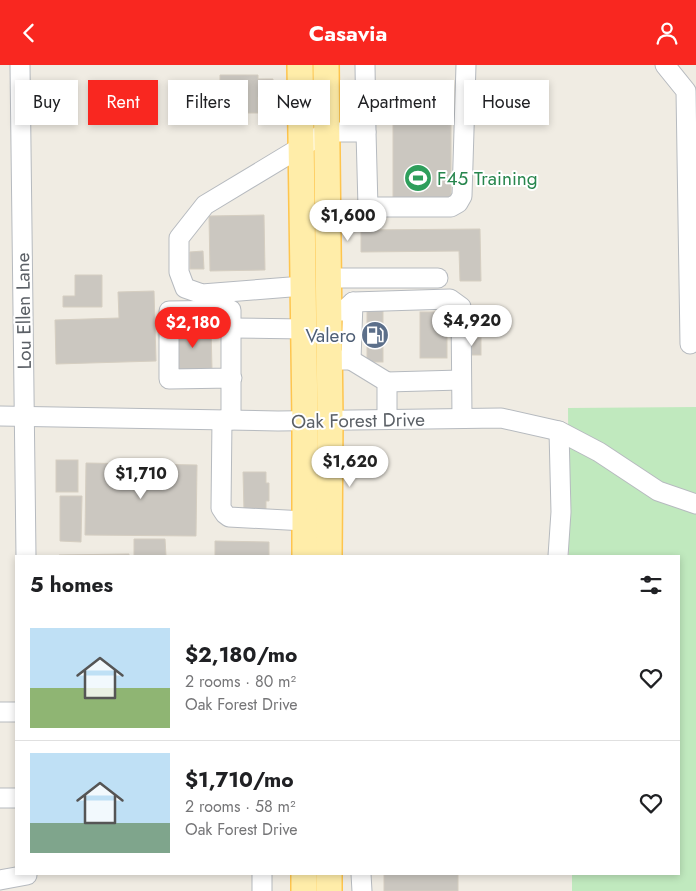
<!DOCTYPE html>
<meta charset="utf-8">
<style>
body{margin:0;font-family:Jost,sans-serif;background:#f6f6f6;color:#202124;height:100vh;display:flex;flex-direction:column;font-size:19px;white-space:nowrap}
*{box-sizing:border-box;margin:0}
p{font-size:16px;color:#757577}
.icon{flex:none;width:28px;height:28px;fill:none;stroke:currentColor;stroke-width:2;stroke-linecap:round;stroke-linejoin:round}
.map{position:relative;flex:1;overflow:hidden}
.details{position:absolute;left:15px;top:490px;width:665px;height:320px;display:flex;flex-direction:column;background:#fff;border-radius:0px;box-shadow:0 2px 8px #0003}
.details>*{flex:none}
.guide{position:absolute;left:15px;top:15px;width:666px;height:45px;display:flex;gap:10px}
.price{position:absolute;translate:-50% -42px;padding:0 11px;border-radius:18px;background:#fff;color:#222;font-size:16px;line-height:32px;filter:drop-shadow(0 1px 2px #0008)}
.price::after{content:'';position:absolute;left:50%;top:30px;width:15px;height:11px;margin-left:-8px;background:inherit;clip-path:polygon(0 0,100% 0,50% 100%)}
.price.active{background:#f92720;color:#fff}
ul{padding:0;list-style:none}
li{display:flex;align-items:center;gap:15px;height:125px;padding:0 15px}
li+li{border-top:1px solid #e0e0e0}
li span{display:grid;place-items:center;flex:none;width:140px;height:100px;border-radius:0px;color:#555}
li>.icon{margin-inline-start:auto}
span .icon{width:60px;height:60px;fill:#fffc;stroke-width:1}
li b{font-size:21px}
h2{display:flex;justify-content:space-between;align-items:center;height:60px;padding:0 15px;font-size:21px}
.chip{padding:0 18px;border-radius:0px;background:#fff;box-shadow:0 2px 8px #0003;font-size:18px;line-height:45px}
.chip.active{background:#f92720;color:#fff}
header{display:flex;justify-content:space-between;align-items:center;height:65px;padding:0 15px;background:#f92720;color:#fff;font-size:22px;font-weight:700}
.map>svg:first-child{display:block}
.green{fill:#c0e9be}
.building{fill:#cbc7c0;stroke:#d5cec1}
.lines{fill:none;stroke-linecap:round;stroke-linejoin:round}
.minor-casing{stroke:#b6babf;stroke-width:21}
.major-casing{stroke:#fec54e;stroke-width:28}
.minor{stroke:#fff;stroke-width:19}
.major{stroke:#ffeda9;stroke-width:25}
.labels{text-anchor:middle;stroke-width:4;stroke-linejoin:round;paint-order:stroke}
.leisure-label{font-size:19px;fill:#27864d;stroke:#fff;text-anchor:start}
.street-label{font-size:19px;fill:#5b6066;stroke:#fff}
.service-label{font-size:19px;fill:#4e5e75;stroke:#fff;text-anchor:end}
</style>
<header><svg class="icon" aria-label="back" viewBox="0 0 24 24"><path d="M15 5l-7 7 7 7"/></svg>Casavia<svg class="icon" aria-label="person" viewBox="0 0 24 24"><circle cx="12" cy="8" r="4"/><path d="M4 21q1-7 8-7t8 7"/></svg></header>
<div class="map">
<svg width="696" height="826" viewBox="0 0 696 826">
<rect width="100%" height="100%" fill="#f0ece3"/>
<path class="green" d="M 696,342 L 696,826 L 572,826 L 572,809 L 679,809 L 679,491 L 569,491 L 568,343 Z"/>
<g class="building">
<path d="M 220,10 L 258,10 L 258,14 L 273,14 L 271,32 L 258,32 L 258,48 L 220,48 Z"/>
<rect x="393" y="25" width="58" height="111"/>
<path d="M 264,150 L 265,205 L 210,206 L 209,151 Z"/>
<path d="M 480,164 L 481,216 L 460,216 L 459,186 L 361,187 L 361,165 Z"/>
<path d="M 203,186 L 204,204 L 190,204 L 190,187 Z"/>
<path d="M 75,210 L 102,210 L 102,242 L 63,242 L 63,231 L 75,231 Z"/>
<path d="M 154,226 L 156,296 L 56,299 L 55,255 L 119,253 L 118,227 Z"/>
<rect x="367" y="243" width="16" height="54"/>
<rect x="420" y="247" width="27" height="46"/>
<path d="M 211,263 L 212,305 L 175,306 L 174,264 Z"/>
<rect x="463" y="273" width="18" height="17"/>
<rect x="56" y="395" width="22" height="32"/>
<path d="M 86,398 L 197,400 L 196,471 L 85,470 Z"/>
<path d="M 243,407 L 266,407 L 266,418 L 269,418 L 269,436 L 266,436 L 266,446 L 244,446 Z"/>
<path d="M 60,431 L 82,431 L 81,477 L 60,476 Z"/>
<path d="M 134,474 L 165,474 L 166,491 L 134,491 Z"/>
<path d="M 215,476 L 269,477 L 269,491 L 215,491 Z"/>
<path d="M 129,489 L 129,491 L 59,491 L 59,490 Z"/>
<rect x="384" y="809" width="74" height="17"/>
</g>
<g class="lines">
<g class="minor-casing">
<g id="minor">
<path d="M 20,0 L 26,491"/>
<path d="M 665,0 L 686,26 L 690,279"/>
<path d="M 366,67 L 368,142 L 451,142 L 458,138 L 462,131 L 466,0"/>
<path d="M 329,213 L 438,213"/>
<path d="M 303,221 L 202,229 L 185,223 L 179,207 L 179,173 L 205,140 L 326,67 L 366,67 L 365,0"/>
<path d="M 353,237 L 450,234 L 461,242 L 462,353"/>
<path d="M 329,246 L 343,246 L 353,237 L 351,295 L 330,295"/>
<path d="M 232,263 L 304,264"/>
<path d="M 351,295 L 387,317 L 387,354"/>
<path d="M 387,317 L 461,315"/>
<path d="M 0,351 L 278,356 L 501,353 L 559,366 L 599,387 L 658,426 L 696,439"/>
<path d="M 222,355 L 221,443 L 225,449 L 229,452 L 305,456"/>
<path d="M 231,355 L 231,245 L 169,246 L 169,314 L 232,313"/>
<path d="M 558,491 L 561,447 L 559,366"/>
<path d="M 0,647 L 16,647"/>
<path d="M 0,733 L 16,733"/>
<path d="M 262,809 L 262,826"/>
<path d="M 361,809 L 362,826"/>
<path d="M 0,815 L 27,810"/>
</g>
</g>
<g class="major-casing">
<g id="major">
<path d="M 300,0 L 305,356 L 305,491"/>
<path d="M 326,0 L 330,355 L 329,491"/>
<path d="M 304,809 L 304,826"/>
<path d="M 329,809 L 329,826"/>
</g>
</g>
<use href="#minor" class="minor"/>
<use href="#major" class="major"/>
</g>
<defs>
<g id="stadium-disc" transform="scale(1.4375)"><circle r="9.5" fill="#2e9e5b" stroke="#fff"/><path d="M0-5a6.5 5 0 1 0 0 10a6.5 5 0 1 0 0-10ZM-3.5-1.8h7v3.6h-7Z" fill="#fff"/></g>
<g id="fuel-disc" transform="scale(1.4375)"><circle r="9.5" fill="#5c6f8a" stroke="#fff"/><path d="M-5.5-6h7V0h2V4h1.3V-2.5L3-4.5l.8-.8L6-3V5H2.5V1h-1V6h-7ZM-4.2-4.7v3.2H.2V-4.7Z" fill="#fff"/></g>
</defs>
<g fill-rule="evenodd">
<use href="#stadium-disc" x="418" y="113"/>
<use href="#fuel-disc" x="375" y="270"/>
</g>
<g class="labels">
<g class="leisure-label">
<text x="437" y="120">F45 Training</text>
</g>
<g class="street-label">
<text transform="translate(23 246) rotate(-91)" y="7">Lou Ellen Lane</text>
<text transform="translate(358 355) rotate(-1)" y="7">Oak Forest Drive</text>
</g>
<g class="service-label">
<text x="356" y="277">Valero</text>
</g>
</g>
</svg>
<b class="price" style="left:348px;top:177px">$1,600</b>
<b class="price" style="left:472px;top:282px">$4,920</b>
<b class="price active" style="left:193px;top:284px">$2,180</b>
<b class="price" style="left:350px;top:423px">$1,620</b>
<b class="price" style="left:141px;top:435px">$1,710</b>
<div class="guide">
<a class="chip">Buy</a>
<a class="chip active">Rent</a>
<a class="chip">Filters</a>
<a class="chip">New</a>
<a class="chip">Apartment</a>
<a class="chip">House</a>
</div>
<section class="details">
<h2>5 homes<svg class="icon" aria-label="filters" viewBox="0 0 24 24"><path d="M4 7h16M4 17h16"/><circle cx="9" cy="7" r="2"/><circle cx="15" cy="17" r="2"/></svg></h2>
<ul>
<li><span style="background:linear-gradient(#bfe0f5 60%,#8fb573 0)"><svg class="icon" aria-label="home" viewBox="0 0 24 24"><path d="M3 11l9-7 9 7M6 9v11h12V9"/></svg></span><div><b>$2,180/mo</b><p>2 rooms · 80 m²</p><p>Oak Forest Drive</p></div><svg class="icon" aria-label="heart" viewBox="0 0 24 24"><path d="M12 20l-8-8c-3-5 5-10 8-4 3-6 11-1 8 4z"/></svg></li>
<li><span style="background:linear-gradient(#bfe0f5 70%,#7fa58c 0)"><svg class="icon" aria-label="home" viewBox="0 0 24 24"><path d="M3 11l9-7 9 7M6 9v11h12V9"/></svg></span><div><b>$1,710/mo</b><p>2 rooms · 58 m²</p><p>Oak Forest Drive</p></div><svg class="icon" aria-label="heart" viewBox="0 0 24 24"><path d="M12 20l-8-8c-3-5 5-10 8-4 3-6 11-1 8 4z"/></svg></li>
</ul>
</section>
</div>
